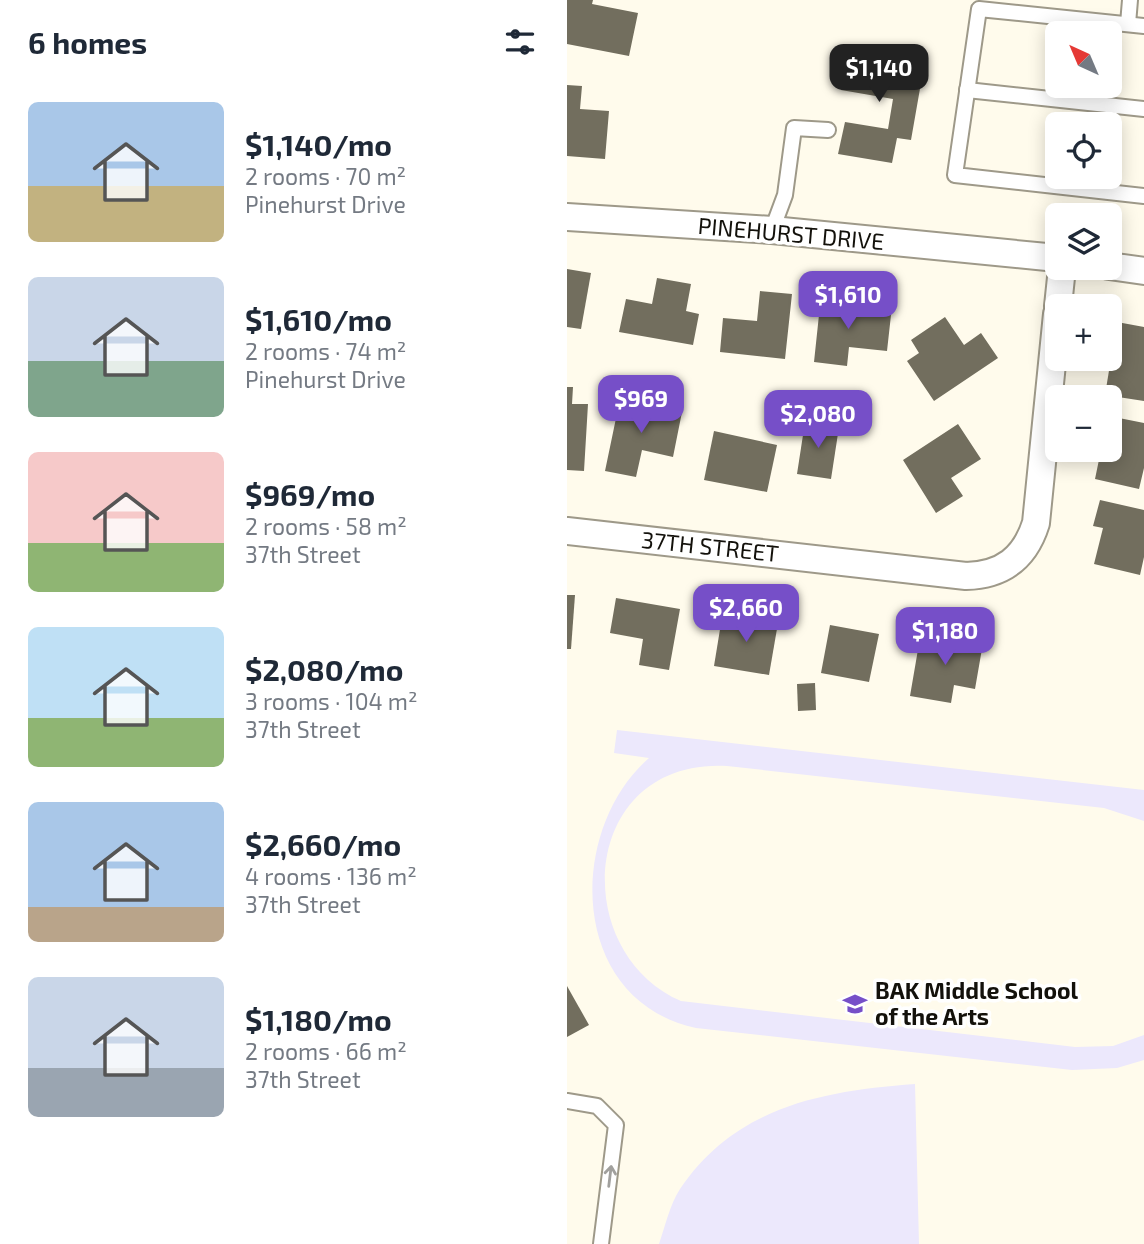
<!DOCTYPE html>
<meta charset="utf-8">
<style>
body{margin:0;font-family:"Exo 2",sans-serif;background:#f2f2f3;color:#1f2937;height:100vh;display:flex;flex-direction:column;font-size:26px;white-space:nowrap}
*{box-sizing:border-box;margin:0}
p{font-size:23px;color:#747a83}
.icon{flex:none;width:38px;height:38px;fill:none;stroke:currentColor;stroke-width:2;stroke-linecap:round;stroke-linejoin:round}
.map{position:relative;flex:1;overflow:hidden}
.panel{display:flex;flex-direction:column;background:#fff;width:567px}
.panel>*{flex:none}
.needle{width:46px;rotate:316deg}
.controls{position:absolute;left:478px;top:21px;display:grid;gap:14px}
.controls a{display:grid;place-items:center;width:77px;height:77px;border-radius:10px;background:#fff;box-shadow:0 4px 18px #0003;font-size:35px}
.price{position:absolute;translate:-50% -60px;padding:0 16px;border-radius:14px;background:#764fc8;color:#fff;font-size:23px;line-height:46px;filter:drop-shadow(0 2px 4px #0008)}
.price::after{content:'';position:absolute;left:50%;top:42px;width:21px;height:16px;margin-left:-10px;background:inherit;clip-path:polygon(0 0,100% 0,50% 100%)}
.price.current{background:#222;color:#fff}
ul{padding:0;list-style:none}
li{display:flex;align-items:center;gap:21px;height:175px;padding:0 28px}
li span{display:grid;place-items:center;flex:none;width:196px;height:140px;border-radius:10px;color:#555}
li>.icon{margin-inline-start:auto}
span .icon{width:84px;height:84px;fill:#fffc;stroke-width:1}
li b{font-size:30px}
h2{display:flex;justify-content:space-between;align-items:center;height:84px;padding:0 28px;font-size:30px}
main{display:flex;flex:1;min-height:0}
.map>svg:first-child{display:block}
.green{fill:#ece8fc}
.building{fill:#726e5e}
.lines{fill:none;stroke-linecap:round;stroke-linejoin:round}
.lane-casing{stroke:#9e9989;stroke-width:18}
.street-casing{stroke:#9e9989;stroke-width:30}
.lane{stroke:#fff;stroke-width:14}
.street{stroke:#fff;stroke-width:26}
.oneway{stroke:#a1a09d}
.labels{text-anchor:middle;stroke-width:7;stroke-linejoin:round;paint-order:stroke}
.street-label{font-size:23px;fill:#13110b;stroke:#fff}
.poi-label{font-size:23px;font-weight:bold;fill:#13110b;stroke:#fff;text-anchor:start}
</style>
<main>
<section class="panel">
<h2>6 homes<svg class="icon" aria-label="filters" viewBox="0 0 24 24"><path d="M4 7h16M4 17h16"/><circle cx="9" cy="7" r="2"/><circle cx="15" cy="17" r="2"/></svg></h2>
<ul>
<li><span style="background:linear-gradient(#a9c7e8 60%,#c2b280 0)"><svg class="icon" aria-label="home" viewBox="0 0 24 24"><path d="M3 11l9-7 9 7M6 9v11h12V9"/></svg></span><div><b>$1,140/mo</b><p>2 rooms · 70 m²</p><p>Pinehurst Drive</p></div></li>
<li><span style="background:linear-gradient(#c9d6e8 60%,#7fa58c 0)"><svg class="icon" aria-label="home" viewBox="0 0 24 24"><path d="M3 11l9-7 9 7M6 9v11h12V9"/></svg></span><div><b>$1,610/mo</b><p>2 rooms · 74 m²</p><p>Pinehurst Drive</p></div></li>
<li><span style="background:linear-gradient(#f6c9c9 65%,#8fb573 0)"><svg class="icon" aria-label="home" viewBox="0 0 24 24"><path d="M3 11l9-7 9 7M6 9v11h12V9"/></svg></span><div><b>$969/mo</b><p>2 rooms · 58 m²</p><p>37th Street</p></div></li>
<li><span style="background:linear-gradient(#bfe0f5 65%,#8fb573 0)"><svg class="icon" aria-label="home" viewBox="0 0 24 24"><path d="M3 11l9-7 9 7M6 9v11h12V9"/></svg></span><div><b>$2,080/mo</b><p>3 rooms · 104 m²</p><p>37th Street</p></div></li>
<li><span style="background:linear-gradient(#a9c7e8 75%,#b9a48a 0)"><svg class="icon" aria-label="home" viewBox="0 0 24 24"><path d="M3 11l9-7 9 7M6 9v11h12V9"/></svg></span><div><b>$2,660/mo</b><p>4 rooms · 136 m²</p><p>37th Street</p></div></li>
<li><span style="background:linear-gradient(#c9d6e8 65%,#9aa5b1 0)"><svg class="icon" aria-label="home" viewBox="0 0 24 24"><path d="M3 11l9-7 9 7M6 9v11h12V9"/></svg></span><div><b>$1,180/mo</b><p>2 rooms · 66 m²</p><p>37th Street</p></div></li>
</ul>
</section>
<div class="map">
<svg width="577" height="1244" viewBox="0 0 577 1244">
<rect width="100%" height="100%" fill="#fffbec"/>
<g class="green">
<path d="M 50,730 L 577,790 L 577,821 L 537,808 L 160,766 C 13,758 0,951 114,1001 L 508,1047 L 546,1046 L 577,1035 L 577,1060 L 550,1068 L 505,1070 L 129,1028 C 0,1000 0,829 82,758 L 47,753 Z"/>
<path d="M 348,1084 L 352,1244 L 92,1244 C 98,1227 103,1204 113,1189 C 169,1106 256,1091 348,1084 Z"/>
</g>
<g class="building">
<path d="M 0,0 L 26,0 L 25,4 L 71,13 L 62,56 L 0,44 Z"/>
<path d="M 282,47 L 339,57 L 335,79 L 354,83 L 344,140 L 330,138 L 325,163 L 271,154 L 278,122 L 321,129 L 326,99 L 274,90 Z"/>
<path d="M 0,85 L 15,86 L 13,109 L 42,111 L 38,159 L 0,156 Z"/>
<path d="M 0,269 L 24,273 L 14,329 L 0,327 Z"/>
<path d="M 90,278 L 124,284 L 119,311 L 132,314 L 126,345 L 52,332 L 59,299 L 85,304 Z"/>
<path d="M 193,291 L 225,294 L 218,359 L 153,352 L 156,318 L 190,321 Z"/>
<path d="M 254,296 L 283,299 L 282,310 L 324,315 L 320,351 L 282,347 L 280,366 L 247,362 Z"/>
<path d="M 378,317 L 397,345 L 414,333 L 431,358 L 367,401 L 340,361 L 352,353 L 344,340 Z"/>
<path d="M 550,322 L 577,327 L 577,401 L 538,395 Z"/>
<path d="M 0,387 L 6,387 L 5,404 L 21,404 L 17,471 L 0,470 Z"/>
<path d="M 53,399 L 115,412 L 106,457 L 75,450 L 69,477 L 38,471 Z"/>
<path d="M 542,416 L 577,423 L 577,468 L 572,489 L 528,479 L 534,450 L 542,450 Z"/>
<path d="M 238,422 L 272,427 L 264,479 L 230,474 Z"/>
<path d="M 391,424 L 414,459 L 384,478 L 396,496 L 369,513 L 336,460 Z"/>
<path d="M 147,431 L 210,445 L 200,492 L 137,480 Z"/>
<path d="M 533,500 L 577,510 L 577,557 L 573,575 L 527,564 L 536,528 L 526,526 Z"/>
<path d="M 0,595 L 8,595 L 4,649 L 0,649 Z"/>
<path d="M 49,598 L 113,609 L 102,670 L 72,665 L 76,639 L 43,633 Z"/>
<path d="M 156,611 L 211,623 L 202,675 L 147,666 Z"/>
<path d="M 263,625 L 312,634 L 302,682 L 254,673 Z"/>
<path d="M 354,632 L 416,643 L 408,689 L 387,685 L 384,703 L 343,696 Z"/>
<path d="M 248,683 L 249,710 L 231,711 L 230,684 Z"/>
<path d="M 0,986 L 22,1025 L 0,1037 Z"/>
</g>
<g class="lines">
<g class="lane-casing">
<g id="lane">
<path d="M 561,24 L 563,0"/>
<path d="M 577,26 L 412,9 L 388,175 L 577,196"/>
<path d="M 400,90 L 577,109"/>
<path d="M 205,230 L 218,195 L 227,128 L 261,130"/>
<path d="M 0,1101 L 30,1106 L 49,1125 L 34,1244"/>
</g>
</g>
<g class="street-casing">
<g id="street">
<path d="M 0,217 L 205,230 L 490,258"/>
<path d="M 542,266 L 577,271"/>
<path d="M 491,306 L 495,268"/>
<path d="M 0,531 L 399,576 C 436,575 458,558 469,523 L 490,314"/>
</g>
</g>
<use href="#lane" class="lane"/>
<use href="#street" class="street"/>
</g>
<defs><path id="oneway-shaft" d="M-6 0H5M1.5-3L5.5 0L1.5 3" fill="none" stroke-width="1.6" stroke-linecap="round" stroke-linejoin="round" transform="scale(1.75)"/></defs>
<use class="oneway" href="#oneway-shaft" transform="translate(43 1176) rotate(-83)"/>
<defs>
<g id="school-bare" transform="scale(1.89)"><path d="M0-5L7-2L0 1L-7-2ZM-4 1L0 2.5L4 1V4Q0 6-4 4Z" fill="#764fc8" stroke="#fff" stroke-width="2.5" paint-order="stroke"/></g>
</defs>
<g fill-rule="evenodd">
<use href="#school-bare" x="288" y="1004"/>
</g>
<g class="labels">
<g class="street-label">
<text transform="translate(224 234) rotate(5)" y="8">PINEHURST DRIVE</text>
<text transform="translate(143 547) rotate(6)" y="8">37TH STREET</text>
</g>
<g class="poi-label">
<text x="308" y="999">BAK Middle School<tspan x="308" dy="26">of the Arts</tspan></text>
</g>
</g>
</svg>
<div class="controls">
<a><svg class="needle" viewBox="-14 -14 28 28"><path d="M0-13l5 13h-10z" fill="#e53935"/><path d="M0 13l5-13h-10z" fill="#747a83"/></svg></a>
<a><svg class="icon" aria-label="locate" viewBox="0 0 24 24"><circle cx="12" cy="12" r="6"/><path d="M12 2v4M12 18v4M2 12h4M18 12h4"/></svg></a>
<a><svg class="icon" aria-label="layers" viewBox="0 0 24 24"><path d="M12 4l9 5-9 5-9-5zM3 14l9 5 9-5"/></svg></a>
<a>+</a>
<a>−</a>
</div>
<b class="price current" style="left:312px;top:104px">$1,140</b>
<b class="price" style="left:281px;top:331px">$1,610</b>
<b class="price" style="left:74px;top:435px">$969</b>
<b class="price" style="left:251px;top:450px">$2,080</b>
<b class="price" style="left:179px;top:644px">$2,660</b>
<b class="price" style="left:378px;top:667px">$1,180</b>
</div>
</main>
